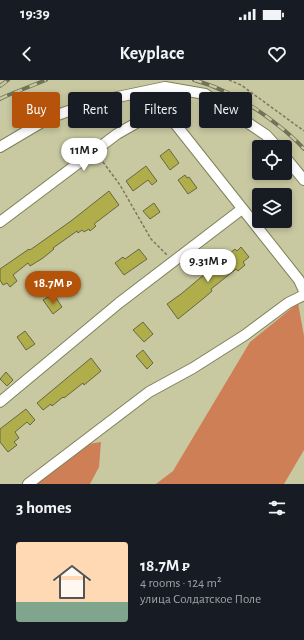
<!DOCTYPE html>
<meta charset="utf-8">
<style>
body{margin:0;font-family:"Alegreya Sans",sans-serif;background:#20242c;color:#f1f3f6;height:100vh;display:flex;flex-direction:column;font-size:15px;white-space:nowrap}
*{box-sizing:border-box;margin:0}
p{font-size:13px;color:#9ea1a6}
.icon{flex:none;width:22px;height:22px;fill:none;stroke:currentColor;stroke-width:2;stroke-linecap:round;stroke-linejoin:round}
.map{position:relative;height:404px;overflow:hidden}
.details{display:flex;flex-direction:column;background:#171b24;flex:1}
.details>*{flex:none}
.top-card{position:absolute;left:12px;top:12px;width:280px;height:36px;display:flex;gap:8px}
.tools{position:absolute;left:252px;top:60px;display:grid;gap:8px}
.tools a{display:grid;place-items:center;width:40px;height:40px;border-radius:4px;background:#171b24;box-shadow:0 2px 6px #0003;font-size:20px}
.price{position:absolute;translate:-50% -34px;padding:0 9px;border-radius:14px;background:#fff;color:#222;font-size:13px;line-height:26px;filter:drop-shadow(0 1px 2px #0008)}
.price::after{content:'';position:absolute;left:50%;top:24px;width:12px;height:9px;margin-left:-6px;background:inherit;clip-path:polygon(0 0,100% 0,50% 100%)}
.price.selected{background:#b45309;color:#fff}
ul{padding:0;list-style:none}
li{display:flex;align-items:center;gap:12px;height:100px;padding:0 16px}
li span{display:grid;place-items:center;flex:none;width:112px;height:80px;border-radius:4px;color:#555}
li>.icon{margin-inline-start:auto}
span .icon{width:48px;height:48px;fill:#fffc;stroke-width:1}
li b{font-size:17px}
h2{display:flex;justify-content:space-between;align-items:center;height:48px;padding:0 16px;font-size:17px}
.pill{padding:0 14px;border-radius:4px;background:#171b24;box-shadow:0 2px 6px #0003;font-size:14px;line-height:36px}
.pill.selected{background:#b45309;color:#fff}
.status{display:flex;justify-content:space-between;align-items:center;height:28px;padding:0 20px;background:#171b24;direction:ltr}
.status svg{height:11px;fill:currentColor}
header{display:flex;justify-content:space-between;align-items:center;height:52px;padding:0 16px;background:#171b24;font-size:18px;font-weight:700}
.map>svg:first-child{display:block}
.green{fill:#cf7f55}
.building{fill:#b0ad4b;stroke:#676743}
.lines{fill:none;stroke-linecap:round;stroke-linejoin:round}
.minor-casing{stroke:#80805b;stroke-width:12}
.path{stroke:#79795e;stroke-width:1.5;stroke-dasharray:3 2;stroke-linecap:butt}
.minor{stroke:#fff;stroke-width:10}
.rail-casing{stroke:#717258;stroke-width:4}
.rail{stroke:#c8c9a1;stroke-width:2.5;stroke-dasharray:8;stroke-linecap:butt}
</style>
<div class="status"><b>19:39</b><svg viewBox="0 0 49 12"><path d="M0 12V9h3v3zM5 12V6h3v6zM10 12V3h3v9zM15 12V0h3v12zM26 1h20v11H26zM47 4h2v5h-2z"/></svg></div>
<header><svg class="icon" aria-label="back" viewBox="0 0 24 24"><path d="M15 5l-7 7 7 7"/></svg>Keyplace<svg class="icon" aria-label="heart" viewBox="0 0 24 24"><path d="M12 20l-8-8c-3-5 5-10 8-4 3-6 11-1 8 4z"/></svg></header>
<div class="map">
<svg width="304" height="404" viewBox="0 0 304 404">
<rect width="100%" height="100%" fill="#c8c9a1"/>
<g class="green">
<path d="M 298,223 L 304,256 L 304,370 L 284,404 L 156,404 L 173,391 L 250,262 Z"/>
<path d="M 101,362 L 99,387 L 90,404 L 28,404 L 76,366 Z"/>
</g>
<g class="building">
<path d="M 169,69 L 179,83 L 170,90 L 160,76 Z"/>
<path d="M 146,86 L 157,101 L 152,105 L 148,100 L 133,111 L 126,101 Z"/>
<path d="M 185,95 L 187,98 L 189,97 L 197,108 L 188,114 L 178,100 Z"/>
<path d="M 109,111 L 119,125 L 94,144 L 96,146 L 90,151 L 89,149 L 84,152 L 82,150 L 78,153 L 77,151 L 53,168 L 54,169 L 43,178 L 30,186 L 28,183 L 13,195 L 17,201 L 10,207 L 7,203 L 3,205 L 0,200 L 0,189 L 29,169 L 30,170 L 71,141 Z"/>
<path d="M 154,123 L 160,132 L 150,139 L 143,131 Z"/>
<path d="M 241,167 L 249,177 L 243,182 L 245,185 L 238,191 L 236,189 L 211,209 L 212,211 L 204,218 L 178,239 L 167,224 L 181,214 L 235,169 L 237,171 Z"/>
<path d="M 139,169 L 147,179 L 124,195 L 115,183 L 123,177 L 125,179 Z"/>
<path d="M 48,217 L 52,221 L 56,218 L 62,227 L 53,234 L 43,220 Z"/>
<path d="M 143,242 L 153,254 L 144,262 L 133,250 Z"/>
<path d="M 25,251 L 35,264 L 26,270 L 17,257 Z"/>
<path d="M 143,270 L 153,283 L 147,289 L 136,276 Z"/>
<path d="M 91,278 L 101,291 L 84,305 L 83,303 L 64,318 L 63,317 L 52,326 L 51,324 L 43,330 L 37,323 Z"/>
<path d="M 6,292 L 13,300 L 7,306 L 0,299 Z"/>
<path d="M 26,329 L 35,340 L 30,345 L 27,342 L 15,352 L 19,358 L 14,362 L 17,365 L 8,372 L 0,362 L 0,349 Z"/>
</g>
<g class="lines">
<g class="minor-casing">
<g id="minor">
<path d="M 0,67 L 49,38 L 94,22 L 165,7 L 205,14 L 266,55 L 277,67"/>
<path d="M 285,77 L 304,100"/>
<path d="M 0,142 L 117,54 L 152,34 L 169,36 L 299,200 L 304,211"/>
<path d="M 0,322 L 119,223 L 242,129"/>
<path d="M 28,404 L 149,312 L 193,288 L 245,255 L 288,223 L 304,215"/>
</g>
</g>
<g class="path">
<path d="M 229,0 L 241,5 L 304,51"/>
<path d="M 100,78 L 120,105 L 151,159 L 167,175"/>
</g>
<use href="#minor" class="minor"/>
<g class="rail-casing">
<g id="rail">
<path d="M 194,0 C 228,9 257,28 284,50 C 291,56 298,62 304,69"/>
<path d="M 0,6 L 8,0"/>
<path d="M 0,19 L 6,16 L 46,0"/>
</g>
</g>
<use href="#rail" class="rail"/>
</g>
</svg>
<div class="tools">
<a><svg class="icon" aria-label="locate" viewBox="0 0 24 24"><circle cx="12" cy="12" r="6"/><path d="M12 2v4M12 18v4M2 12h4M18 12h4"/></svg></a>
<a><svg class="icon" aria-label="layers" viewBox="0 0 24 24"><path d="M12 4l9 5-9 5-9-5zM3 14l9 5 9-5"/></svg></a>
</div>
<b class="price" style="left:84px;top:92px">11M ₽</b>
<b class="price" style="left:208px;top:203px">9.31M ₽</b>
<b class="price selected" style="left:53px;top:225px">18.7M ₽</b>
<div class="top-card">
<a class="pill selected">Buy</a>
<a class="pill">Rent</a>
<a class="pill">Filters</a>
<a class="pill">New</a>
</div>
</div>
<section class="details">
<h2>3 homes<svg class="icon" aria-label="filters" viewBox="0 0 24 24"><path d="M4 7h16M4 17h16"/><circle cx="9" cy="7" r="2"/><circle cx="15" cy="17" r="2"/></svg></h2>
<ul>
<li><span style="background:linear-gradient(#ffd9b3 75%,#7fa58c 0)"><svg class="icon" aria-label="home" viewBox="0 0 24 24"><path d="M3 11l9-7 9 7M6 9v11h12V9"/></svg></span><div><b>18.7M ₽</b><p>4 rooms · 124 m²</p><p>улица Солдатское Поле</p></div></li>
</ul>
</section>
